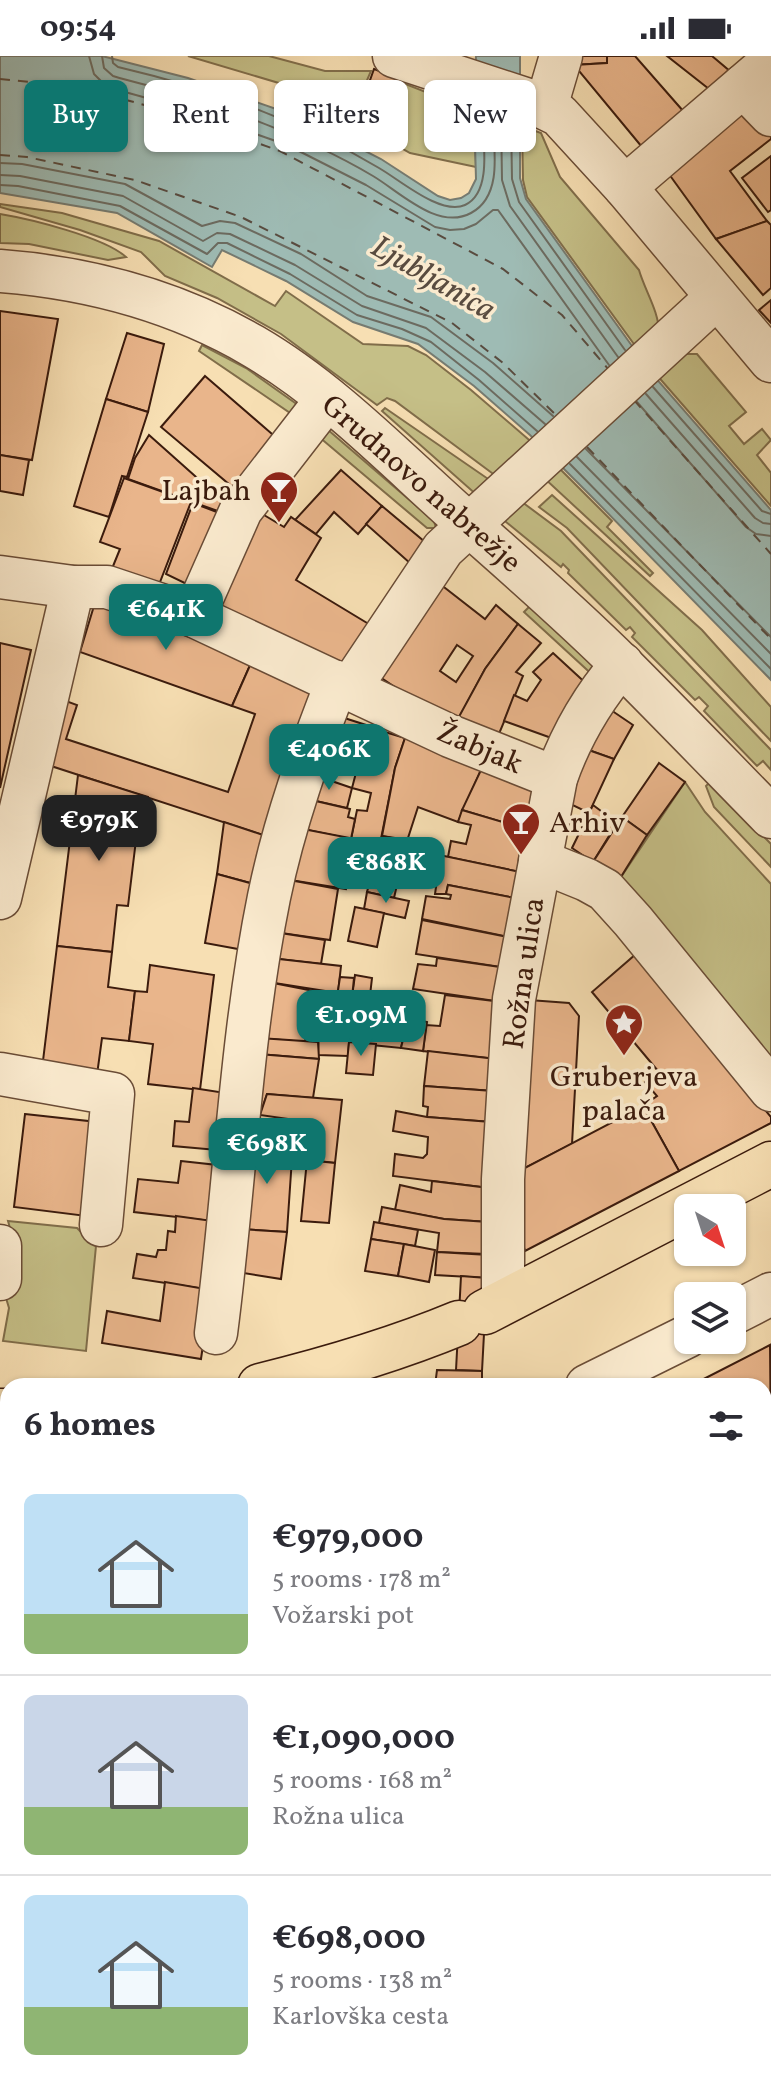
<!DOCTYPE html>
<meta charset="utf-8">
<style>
body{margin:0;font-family:Vollkorn,serif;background:#f2f2f3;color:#2b2b33;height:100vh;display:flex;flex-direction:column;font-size:30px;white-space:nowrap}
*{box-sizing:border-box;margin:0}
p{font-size:26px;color:#7c7c81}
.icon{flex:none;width:44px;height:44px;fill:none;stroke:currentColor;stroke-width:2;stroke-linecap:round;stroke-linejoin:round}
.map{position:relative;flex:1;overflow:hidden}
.drawer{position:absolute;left:0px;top:1322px;width:772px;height:714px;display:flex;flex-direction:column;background:#fff;border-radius:24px 24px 0 0;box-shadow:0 2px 6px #0004}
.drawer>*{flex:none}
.banner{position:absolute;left:24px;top:24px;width:724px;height:72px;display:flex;gap:16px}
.needle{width:52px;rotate:141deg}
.fabs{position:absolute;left:674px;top:1138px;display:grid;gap:16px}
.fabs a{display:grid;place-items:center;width:72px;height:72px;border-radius:12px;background:#fff;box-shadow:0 2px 6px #0004;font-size:40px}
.price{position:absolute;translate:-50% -68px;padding:0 18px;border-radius:16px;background:#0f766e;color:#fff;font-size:26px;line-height:52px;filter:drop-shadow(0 2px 4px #0008)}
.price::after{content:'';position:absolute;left:50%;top:48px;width:24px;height:18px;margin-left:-12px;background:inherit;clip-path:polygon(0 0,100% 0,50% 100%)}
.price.selected{background:#222;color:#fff}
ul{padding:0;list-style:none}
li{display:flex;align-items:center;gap:24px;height:200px;padding:0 24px}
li+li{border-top:2px solid #e1e1e2}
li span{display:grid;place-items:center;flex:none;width:224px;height:160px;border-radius:12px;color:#555}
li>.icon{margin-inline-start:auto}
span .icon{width:96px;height:96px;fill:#fffc;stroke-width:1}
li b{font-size:34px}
h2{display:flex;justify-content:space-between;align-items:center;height:96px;padding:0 24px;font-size:34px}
.chip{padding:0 28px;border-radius:12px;background:#fff;box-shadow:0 2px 6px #0004;font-size:28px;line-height:72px}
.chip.selected{background:#0f766e;color:#fff}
.status{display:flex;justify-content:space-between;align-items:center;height:56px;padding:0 40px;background:#fff;direction:ltr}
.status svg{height:22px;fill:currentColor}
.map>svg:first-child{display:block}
.green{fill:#c5bf87;stroke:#806d4a;stroke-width:2}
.water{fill:#9ebbb4;stroke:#767b71;stroke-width:2}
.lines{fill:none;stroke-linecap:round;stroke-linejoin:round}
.shore{stroke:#6c6b60;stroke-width:2}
.ferry{stroke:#594b3f;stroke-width:2;stroke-dasharray:10 8;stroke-linecap:butt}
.building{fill:#e9b58b;stroke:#3b1b0d;stroke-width:2;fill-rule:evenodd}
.minor-casing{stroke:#6a4c36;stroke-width:45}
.major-casing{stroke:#3b1b0d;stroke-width:47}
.minor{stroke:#faeace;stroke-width:42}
.major{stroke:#f7dfb3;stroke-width:44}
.labels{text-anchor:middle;stroke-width:7;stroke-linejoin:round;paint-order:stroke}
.street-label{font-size:30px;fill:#3b1b0d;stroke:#faeace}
.poi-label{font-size:30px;fill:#3b1b0d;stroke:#faeace;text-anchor:end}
.water-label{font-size:32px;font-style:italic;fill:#594b3f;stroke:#faeace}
</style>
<div class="status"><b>09:54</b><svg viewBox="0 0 49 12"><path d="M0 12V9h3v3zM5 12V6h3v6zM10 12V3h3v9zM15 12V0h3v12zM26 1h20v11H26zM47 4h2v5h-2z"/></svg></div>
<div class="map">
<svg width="771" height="2035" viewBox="0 0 771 2035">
<rect width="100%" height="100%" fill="#f7dfb3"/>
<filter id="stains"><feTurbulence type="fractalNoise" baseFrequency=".0025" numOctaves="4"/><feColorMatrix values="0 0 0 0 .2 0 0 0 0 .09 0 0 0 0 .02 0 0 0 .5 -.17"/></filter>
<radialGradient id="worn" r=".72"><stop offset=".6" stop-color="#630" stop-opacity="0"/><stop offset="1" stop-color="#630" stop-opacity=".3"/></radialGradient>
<g class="green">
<path d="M 188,0 L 269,0 L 325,15 L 371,15 L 359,43 L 395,54 L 403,27 L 474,55 L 476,111 L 410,97 L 299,33 Z"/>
<path d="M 522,70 L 541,77 L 560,121 L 639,214 C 645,235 659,255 659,277 L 639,295 L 527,141 L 523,124 Z"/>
<path d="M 0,148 L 62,157 L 159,185 L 275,250 L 286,235 L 363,288 L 408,290 L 426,299 L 471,334 L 535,389 L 500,423 L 395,345 L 387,342 L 377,349 L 281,278 L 217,242 L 165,220 L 141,196 L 80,174 L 0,151 Z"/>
<path d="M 0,158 C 30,163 104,181 126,201 L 108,204 L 29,188 L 0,187 Z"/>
<path d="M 202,289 L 246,312 L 305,354 L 299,363 L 199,295 Z"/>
<path d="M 676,298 L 697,298 L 746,356 L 729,370 L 744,388 L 762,373 L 771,384 L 757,399 L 771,417 L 771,450 L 655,317 Z"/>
<path d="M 385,352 L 494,427 L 479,441 L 382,355 Z"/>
<path d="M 320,367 L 434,465 L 436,472 L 427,472 L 312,375 Z"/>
<path d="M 555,408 L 612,465 L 607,471 L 653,517 L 650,520 L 543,421 Z"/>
<path d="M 552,439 L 702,574 L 771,651 L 771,685 L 567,472 L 539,451 Z"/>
<path d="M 518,443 L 561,475 L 771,694 L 771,714 L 763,705 L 757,710 L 704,655 L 708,650 L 699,641 L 695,644 L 632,581 L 635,577 L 630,571 L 626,574 L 568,517 L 569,514 L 563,508 L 561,511 L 500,461 Z"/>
<path d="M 530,550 L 603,616 L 597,623 L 524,556 Z"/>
<path d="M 685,726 L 705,756 L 771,828 L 771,1016 L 619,824 Z"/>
<path d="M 710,726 L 771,788 L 771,811 L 714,751 L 706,730 Z"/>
<path d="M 8,1165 L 77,1172 L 85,1180 L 91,1181 L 96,1190 L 86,1295 L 3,1285 L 9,1252 L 6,1242 L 12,1179 Z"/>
<path d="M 0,1930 L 8,1944 L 8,2028 L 28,2028 L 28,2035 L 0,2035 Z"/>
<path d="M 771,1998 L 771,2035 L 707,2035 L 719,2028 L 764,2028 L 764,2002 Z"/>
<path d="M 475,2028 L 627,2028 L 631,2035 L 468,2035 Z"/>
</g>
<path class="water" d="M 0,0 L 102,0 L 188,22 L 299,61 L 381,103 L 438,140 L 450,144 L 461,142 L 469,137 L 476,123 L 474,55 L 476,0 L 520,0 L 520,122 L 526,143 L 653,319 L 771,454 L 771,624 L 592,441 L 530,379 L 474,330 L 418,288 L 353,266 L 286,225 L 222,194 L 212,211 L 117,157 L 0,137 Z"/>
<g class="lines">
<g class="shore">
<path d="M 89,0 L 94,18 L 107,31 L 179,51 L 287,89 L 366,129 L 435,171 L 450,174 L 464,173 L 476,168 L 493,154 L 498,154 L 609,309"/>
<path d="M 102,0 L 104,12 L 113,20 C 136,27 160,32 183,39 C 249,60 314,85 373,120 C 400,136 438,175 471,157 C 505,139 493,88 492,56"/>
<path d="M 112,0 L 113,7 L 118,11 C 208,32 299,64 379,112 C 400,124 441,160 465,149 C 494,136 482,80 482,53"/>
<path d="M 501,59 L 502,124 L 510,150 L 618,301"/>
<path d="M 511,63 L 512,123 L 519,146 L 625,294"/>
<path d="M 0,107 L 22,108 L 125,128 L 202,170 L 220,165 L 235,167 L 301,198 L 367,240 L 431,261 L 493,307 L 553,360"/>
<path d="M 0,119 L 20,120 L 123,140 L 203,185 L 217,177 L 230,178 L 295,209 L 362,250 L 426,272 L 485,316 L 545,368"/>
<path d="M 0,129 L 18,130 L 120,150 L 207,198 L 218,187 L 227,187 L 290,218 L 357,259 L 402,273 L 431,286 L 479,324 L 537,375"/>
<path d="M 653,331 L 762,455 L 771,458"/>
<path d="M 646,338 L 755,462 L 763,467 L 771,468"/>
<path d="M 637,346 L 746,471 L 756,478 L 771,480"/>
<path d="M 586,393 L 771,581"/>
<path d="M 577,401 L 771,598"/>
<path d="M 570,408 L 771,613"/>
</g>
<g class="ferry">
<path d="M 0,23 L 49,28 L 119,42 L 170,56 L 280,95 L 503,213 L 562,259 L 609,314"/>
<path d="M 0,99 L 27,101 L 135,124 L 241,161 L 452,267 L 503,307 L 557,360"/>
<path d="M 634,344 L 771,498"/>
<path d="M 587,391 L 771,583"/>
</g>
</g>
<g class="building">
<path d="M 580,0 L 607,0 L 607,7 L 574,9 Z"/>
<path d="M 607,0 L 635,0 L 684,56 L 642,91 L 574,9 L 607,7 Z"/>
<path d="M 667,0 L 712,0 L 731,16 L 709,33 Z"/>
<path d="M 374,13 L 401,23 L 392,51 L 364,41 Z"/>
<path d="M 749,47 L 771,74 L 771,83 L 730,115 L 767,165 L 716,183 L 666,114 Z"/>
<path d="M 771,100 L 771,154 L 768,156 L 742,122 Z"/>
<path d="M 767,165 L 771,169 L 771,232 L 763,239 L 716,183 Z"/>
<path d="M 771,244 L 771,267 L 759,254 Z"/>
<path d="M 0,255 L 58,263 L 32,404 L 0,399 Z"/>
<path d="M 127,277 L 164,288 L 148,356 L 106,343 Z"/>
<path d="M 205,320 L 279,384 L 236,434 L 161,371 Z"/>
<path d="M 106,343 L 148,356 L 127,421 L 122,420 L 109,461 L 74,450 Z"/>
<path d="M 149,379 L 232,453 L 229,459 L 128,423 L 135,402 Z"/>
<path d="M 0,399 L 29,404 L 23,439 L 0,435 Z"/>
<path d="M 341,414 L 382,450 L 358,478 L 334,456 L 316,478 L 295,464 Z"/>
<path d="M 124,422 L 191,446 L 155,539 L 109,520 L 120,493 L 100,486 Z"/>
<path d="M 193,447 L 230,461 L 199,534 L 166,518 Z"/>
<path d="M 382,450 L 425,486 L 411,508 L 366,468 Z"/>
<path d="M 259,456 L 284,471 L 291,461 L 321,482 L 296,524 L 372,570 L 340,619 L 210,544 Z"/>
<path d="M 440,528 L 485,563 L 496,549 L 518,568 L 485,613 L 457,666 L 420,648 L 380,621 ZM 457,589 L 473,600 L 456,626 L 440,615 Z"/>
<path d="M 97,540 L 255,598 L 232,650 L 80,596 Z"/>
<path d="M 518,568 L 541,587 L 516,616 L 523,620 L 496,685 L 455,668 L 485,613 Z"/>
<path d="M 0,587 L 31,594 L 0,732 Z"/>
<path d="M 553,597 L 591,632 L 557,684 L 504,665 L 514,639 L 527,645 L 541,624 L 533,616 Z"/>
<path d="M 255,598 L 322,631 L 272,782 L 48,709 L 66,645 L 77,649 L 66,683 L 228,736 L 255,658 L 232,650 Z"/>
<path d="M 602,648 L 633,669 L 614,703 L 580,691 Z"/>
<path d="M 335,659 L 366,669 L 358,692 L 326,681 Z"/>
<path d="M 368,671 L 405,682 L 395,712 L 380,788 L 351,783 L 357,754 L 367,755 L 371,737 L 352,732 Z"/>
<path d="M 326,681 L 358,692 L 351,715 L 317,704 Z"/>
<path d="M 405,682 L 481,714 L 458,766 L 418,751 L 407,785 L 382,780 L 395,712 Z"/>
<path d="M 580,691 L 614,703 L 589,757 L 562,744 Z"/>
<path d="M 659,707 L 685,726 L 647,779 L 622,761 Z"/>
<path d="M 481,714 L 541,737 L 533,775 L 462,754 Z"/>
<path d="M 78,719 L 148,741 L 146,759 L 139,759 L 128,850 L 117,849 L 112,896 L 57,890 Z"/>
<path d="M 314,719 L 352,732 L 347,752 L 307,743 Z"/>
<path d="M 307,743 L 350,753 L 348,761 L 355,763 L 351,783 L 298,772 Z"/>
<path d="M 593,749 L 617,767 L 593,806 L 572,792 Z"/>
<path d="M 462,754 L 533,775 L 525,817 L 448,801 L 451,785 L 466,788 L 471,769 L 458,766 Z"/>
<path d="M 622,761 L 647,779 L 619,824 L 593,806 Z"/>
<path d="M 224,766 L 272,782 L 261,830 L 217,818 Z"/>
<path d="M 298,772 L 360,784 L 346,833 L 284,823 Z"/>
<path d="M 382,780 L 402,783 L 397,800 L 403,802 L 394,842 L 367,836 Z"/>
<path d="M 425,796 L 525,817 L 520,843 L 448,829 L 446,838 L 435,838 L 437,824 L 419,821 Z"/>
<path d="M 217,818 L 261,830 L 249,895 L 205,887 Z"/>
<path d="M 284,823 L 338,833 L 330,884 L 274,876 Z"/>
<path d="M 448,829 L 520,843 L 513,882 L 422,863 L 426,840 L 450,843 L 451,839 L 446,838 Z"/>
<path d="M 367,836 L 409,845 L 405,862 L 364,853 Z"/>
<path d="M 355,851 L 384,857 L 377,891 L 348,885 Z"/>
<path d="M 422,864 L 513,882 L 507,912 L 416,898 Z"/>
<path d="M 274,876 L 325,884 L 321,908 L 270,902 Z"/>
<path d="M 57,890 L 112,896 L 108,931 L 135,935 L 129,985 L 102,982 L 97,1019 L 42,1013 Z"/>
<path d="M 636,898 L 771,1061 L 771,1067 L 679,1115 L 643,1050 L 657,1040 L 645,1026 L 658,1015 L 592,936 Z"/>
<path d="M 270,902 L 341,910 L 338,937 L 268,926 Z"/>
<path d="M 437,902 L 507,912 L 502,946 L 413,933 L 418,908 L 436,910 Z"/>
<path d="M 150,909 L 214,919 L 200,1034 L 148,1028 L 153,988 L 129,985 L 135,935 L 147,936 Z"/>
<path d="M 355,919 L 372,922 L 369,948 L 351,947 Z"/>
<path d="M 340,921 L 354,922 L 352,942 L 337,941 Z"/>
<path d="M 268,926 L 314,935 L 311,953 L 318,953 L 316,969 L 308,968 L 305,986 L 259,982 Z"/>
<path d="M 445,939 L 502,946 L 496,1003 L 423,995 L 426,969 L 440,970 Z"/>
<path d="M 529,944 L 569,947 L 579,960 L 572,1088 L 519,1115 Z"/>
<path d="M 357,954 L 408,962 L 401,992 L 352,987 Z"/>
<path d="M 408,962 L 427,966 L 423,995 L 401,992 Z"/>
<path d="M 319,972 L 350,973 L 348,1000 L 318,999 Z"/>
<path d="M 259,982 L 318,986 L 319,1003 L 258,998 Z"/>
<path d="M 349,986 L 376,988 L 373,1019 L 346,1017 Z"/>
<path d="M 428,995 L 496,1003 L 493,1035 L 424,1030 Z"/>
<path d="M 258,998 L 319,1003 L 313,1042 L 267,1038 L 261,1056 L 251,1055 Z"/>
<path d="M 424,1030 L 493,1035 L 491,1066 L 427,1061 L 428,1051 L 423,1050 Z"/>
<path d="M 193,1032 L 232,1038 L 228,1095 L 173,1090 L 175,1065 L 189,1066 Z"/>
<path d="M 267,1038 L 342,1044 L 335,1107 L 307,1104 L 310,1066 L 260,1059 Z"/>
<path d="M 643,1050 L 679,1115 L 525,1195 L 516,1162 L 519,1115 Z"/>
<path d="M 396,1055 L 427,1061 L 491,1066 L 489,1132 L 393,1120 L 395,1098 L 423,1102 L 427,1098 L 428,1081 L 393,1075 Z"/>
<path d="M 25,1058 L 97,1066 L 86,1160 L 14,1151 Z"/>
<path d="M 249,1082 L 293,1087 L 287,1176 L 240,1173 Z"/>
<path d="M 307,1104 L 335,1107 L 329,1167 L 301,1165 Z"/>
<path d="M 181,1105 L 226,1110 L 220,1166 L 134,1156 L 138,1123 L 178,1127 Z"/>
<path d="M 432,1125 L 489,1132 L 488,1166 L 444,1163 L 395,1154 L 400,1129 L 431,1136 Z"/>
<path d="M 382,1151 L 444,1163 L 488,1166 L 487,1198 L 437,1196 L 439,1177 L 379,1167 Z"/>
<path d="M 176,1160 L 220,1166 L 211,1234 L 133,1222 L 137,1198 L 156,1201 L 158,1194 L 166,1194 L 168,1175 L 175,1176 Z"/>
<path d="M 374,1166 L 418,1174 L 415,1190 L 371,1183 Z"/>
<path d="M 240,1173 L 287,1176 L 281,1223 L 237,1216 Z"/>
<path d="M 371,1183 L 404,1188 L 398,1220 L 365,1215 Z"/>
<path d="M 404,1188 L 435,1194 L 429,1226 L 398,1220 Z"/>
<path d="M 437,1196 L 489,1199 L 487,1222 L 435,1219 Z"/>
<path d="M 461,1220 L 487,1222 L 482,1315 L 456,1314 Z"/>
<path d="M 165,1226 L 211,1234 L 201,1303 L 102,1287 L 107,1255 L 160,1265 Z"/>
<path d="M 770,1289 L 771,1399 L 764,1403 L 764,1330 L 690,1330 Z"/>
<path d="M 437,1314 L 482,1315 L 482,1330 L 435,1330 Z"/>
<path d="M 0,1405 L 8,1406 L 8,1469 L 0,1469 Z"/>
<path d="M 764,1439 L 771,1455 L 771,1472 L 768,1474 L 771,1492 L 771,1597 L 764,1561 Z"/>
<path d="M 0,1493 L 4,1493 L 5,1548 L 0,1548 Z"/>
<path d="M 4,1504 L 8,1504 L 8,1548 L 5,1548 Z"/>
<path d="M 0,1577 L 8,1577 L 8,1608 L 4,1624 L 0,1624 Z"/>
<path d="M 8,1608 L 8,1641 L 1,1640 Z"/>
<path d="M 771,1630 L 771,1709 L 764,1710 L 764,1631 Z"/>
<path d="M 256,2028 L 267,2028 L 269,2035 L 234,2035 Z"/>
</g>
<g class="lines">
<g class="minor-casing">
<g id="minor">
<path d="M 394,0 L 528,44 L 559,59 L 625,131 L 771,305"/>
<path d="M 743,30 L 771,59"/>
<path d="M 546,51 L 561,0"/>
<path d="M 625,131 L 771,6"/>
<path d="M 0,215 C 90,222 174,244 253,290 C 332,336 398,406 467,467 C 520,514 573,560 623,610 C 673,660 722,711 771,761"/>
<path d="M 0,521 L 73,531 L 107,531 L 194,560 L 450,680 L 556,722"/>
<path d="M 194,560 L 241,454 L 327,343"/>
<path d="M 350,632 L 443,493 L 717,241"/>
<path d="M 540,805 L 587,824 L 605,834 L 633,865 L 771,1034"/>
<path d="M 0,842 L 73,531"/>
<path d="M 0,1018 L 113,1038 L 101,1169"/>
<path d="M 0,1190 L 0,1223"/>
<path d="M 503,1246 L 503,1123 L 514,943 L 556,722 C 571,679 592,643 622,608"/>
<path d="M 732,1258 L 771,1238"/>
<path d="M 216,1277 C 235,1132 240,984 269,841 C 284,767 310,695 337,626"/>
<path d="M 587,1330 L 688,1280"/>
<path d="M 0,1561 L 8,1561"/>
<path d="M 764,1612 L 771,1610"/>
<path d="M 764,1866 L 771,1868"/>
<path d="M 764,1993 L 771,1989"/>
<path d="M 326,2035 L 330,2028"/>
<path d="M 688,2035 L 700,2028"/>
</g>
</g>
<g class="major-casing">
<g id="major">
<path d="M 485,1256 L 771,1108"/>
<path d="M 260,1330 C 329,1313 394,1294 459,1267"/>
<path d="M 0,1355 L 8,1355"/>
</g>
</g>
<use href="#minor" class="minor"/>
<use href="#major" class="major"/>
</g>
<defs>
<g id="bar-pin" transform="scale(2)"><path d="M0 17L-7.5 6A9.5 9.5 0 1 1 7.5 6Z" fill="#8f2418" stroke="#faeace"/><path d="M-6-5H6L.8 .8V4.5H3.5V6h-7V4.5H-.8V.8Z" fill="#fff"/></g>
<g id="sight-pin" transform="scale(2)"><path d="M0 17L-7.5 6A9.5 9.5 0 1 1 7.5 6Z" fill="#8f2418" stroke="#faeace"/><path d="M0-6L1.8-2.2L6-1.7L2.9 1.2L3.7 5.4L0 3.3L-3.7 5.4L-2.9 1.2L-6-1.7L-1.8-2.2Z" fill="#fff"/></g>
</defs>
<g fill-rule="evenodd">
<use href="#bar-pin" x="279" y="434"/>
<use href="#bar-pin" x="521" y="766"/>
<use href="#sight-pin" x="624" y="967"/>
</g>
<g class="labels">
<g class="street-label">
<text transform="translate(422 427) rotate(41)" y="10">Grudnovo nabrežje</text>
<text transform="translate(480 691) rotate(23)" y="10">Žabjak</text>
<text transform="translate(523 917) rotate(-82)" y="10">Rožna ulica</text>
</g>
<g class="poi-label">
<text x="251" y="444">Lajbah</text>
<text x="549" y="776" text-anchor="start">Arhiv</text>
<text x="624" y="1030" text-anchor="middle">Gruberjeva<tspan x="624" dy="34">palača</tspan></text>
</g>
<g class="water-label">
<text transform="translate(434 221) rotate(30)" y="11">Ljubljanica</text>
</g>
</g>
<rect width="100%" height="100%" filter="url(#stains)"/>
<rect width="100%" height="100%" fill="url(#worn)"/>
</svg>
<div class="fabs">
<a><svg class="needle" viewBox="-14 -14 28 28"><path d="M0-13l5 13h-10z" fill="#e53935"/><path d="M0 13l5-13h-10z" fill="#7c7c81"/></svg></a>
<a><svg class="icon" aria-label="layers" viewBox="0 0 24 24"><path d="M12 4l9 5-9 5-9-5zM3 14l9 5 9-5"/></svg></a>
</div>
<b class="price" style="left:166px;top:596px">€641K</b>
<b class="price" style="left:329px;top:736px">€406K</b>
<b class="price selected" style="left:99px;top:807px">€979K</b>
<b class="price" style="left:386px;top:849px">€868K</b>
<b class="price" style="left:361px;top:1002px">€1.09M</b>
<b class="price" style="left:267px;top:1130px">€698K</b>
<div class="banner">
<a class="chip selected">Buy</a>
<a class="chip">Rent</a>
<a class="chip">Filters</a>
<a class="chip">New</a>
</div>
<section class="drawer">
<h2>6 homes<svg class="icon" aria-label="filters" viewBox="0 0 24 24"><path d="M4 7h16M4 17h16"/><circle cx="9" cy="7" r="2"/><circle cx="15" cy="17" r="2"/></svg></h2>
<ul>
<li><span style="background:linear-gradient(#bfe0f5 75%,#8fb573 0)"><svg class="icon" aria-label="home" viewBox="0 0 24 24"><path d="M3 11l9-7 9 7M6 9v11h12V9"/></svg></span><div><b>€979,000</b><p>5 rooms · 178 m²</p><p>Vožarski pot</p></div></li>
<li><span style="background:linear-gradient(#c9d6e8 70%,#8fb573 0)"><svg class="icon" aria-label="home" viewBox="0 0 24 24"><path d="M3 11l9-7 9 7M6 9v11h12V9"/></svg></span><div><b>€1,090,000</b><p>5 rooms · 168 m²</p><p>Rožna ulica</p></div></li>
<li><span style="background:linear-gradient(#bfe0f5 70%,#8fb573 0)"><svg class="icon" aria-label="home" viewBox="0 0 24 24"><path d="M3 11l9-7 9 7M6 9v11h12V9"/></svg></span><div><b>€698,000</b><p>5 rooms · 138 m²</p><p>Karlovška cesta</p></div></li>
</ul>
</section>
</div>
